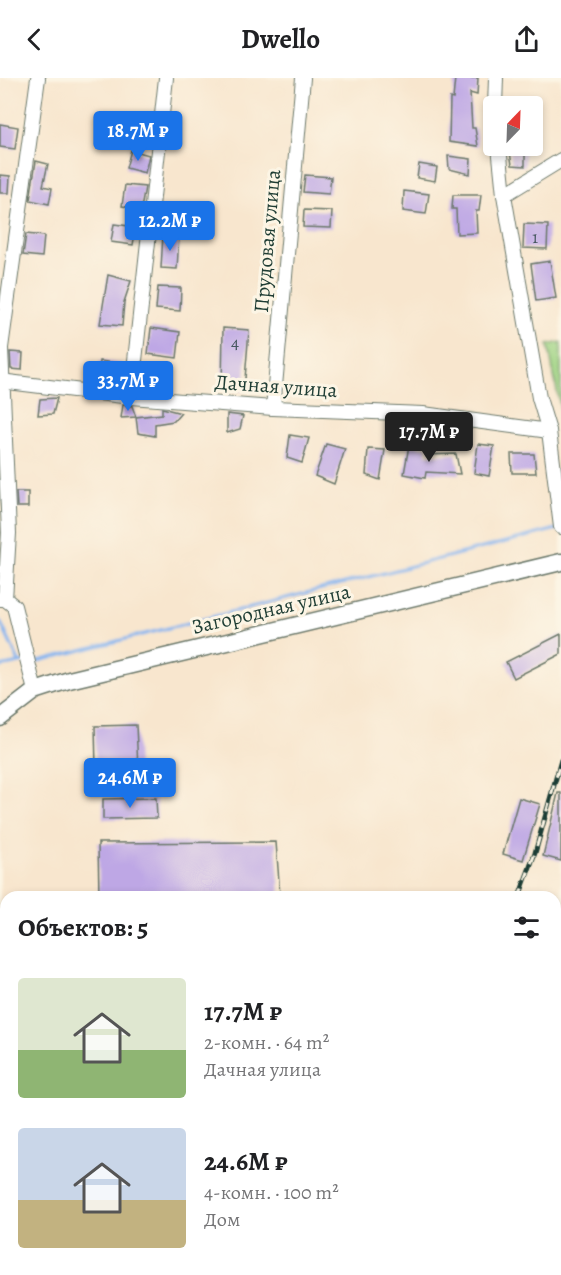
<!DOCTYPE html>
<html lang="ru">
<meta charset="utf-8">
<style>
body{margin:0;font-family:Alegreya,serif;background:#f6f6f6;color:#202124;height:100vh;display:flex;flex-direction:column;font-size:22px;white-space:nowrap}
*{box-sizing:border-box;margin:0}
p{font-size:20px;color:#757577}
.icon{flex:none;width:33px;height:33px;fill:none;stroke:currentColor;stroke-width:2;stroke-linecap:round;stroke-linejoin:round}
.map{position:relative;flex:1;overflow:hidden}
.panel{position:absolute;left:0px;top:813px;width:561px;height:384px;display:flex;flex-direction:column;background:#fff;border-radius:18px 18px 0 0;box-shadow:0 3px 9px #0003}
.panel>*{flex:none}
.needle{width:39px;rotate:23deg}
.tools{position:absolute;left:483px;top:18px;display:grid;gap:12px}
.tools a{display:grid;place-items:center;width:60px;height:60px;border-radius:6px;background:#fff;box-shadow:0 3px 9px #0003;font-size:30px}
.price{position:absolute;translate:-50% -51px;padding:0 14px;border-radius:6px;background:#1a73e8;color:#fff;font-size:20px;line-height:39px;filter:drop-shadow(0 2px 3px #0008)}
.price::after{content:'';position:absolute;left:50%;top:36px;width:18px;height:14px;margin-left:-9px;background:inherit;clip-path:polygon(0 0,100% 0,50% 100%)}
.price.on{background:#222;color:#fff}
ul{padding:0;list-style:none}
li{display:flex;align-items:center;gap:18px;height:150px;padding:0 18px}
li span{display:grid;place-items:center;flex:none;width:168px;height:120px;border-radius:6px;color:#555}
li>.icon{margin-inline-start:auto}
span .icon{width:72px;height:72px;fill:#fffc;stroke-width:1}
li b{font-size:26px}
h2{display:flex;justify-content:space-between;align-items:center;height:72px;padding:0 18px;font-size:26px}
header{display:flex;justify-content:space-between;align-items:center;height:78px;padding:0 18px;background:#fff;font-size:27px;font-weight:600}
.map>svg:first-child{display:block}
.green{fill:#9fd383;stroke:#5f885c;stroke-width:1.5}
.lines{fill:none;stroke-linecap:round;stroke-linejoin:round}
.stream{stroke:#85b5f0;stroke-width:3}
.building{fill:#bea7e5}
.minor-casing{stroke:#6b786a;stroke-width:16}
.major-casing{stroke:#6b786a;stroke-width:19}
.minor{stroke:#fff;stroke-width:14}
.major{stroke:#fff;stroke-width:16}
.rail-casing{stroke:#1f3d34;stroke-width:5}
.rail{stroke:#fcf5e5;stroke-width:3;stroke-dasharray:9;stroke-linecap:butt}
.labels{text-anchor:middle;stroke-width:6;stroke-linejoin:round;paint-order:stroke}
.number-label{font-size:18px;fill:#475860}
.street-label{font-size:21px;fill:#1f3d34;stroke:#fcf5e5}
</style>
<header><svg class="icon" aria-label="back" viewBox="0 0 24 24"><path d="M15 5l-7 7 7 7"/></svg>Dwello<svg class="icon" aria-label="share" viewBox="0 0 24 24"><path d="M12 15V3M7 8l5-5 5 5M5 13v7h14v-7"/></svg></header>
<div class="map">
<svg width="561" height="1197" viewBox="0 0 561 1197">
<rect width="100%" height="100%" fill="#fcf5e5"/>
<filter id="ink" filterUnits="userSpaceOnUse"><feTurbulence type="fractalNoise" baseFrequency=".0167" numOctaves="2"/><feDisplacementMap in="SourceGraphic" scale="12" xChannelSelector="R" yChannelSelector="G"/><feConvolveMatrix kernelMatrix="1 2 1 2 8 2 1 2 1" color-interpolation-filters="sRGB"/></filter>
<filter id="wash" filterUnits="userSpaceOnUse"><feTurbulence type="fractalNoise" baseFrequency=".008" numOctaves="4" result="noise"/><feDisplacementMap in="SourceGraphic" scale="24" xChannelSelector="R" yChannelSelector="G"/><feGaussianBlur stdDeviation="1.35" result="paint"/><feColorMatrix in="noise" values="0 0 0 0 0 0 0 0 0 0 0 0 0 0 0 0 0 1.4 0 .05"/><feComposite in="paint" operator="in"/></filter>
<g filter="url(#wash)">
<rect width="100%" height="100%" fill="#f8e6ce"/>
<path class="green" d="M 561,264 L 561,334 L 548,267 Z"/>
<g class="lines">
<g class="stream">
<path d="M 0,543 L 19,584"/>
<path d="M 31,585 L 557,451"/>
<path d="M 0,589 L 24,584"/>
</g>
</g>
<g id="blocks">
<g class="building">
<path d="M 455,0 L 478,0 L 477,17 L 470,15 L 472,50 L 475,50 L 478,68 L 449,64 L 450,20 L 453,21 Z"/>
<path d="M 0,46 L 18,49 L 15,71 L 0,69 Z"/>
<path d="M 131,72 L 149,77 L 145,95 L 126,90 Z"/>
<path d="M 525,72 L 525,88 L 512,87 L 510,74 Z"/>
<path d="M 448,78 L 471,81 L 470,96 L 449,91 Z"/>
<path d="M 36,83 L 48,86 L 43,108 L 52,110 L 49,126 L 30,122 Z"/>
<path d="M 419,86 L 437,89 L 435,103 L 417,100 Z"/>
<path d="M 0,97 L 10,98 L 9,115 L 0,115 Z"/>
<path d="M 305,97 L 331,99 L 329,116 L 303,114 Z"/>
<path d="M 125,107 L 145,109 L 141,131 L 122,128 Z"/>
<path d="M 404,113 L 429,116 L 426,136 L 403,133 Z"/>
<path d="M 453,117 L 481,117 L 479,133 L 476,133 L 477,155 L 457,156 L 456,131 L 452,131 Z"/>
<path d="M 304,132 L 332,133 L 331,150 L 303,149 Z"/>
<path d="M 114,146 L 136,149 L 133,167 L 111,164 Z"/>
<path d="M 524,146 L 548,147 L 547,171 L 523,170 Z"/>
<path d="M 26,156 L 44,158 L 42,179 L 23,177 Z"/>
<path d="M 163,157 L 179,158 L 177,191 L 161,190 Z"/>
<path d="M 550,183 L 556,220 L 536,223 L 531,186 Z"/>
<path d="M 108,197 L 131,203 L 124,224 L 122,248 L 100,246 Z"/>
<path d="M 158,209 L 181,210 L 180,233 L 156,231 Z"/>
<path d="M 151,250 L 180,254 L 177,280 L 148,276 Z"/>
<path d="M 223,250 L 249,252 L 244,313 L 222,311 Z"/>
<path d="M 10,274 L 23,275 L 22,292 L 11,291 Z"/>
<path d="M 100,283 L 122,286 L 120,305 L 98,303 Z"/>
<path d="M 57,320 L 53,336 L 38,337 L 40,321 Z"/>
<path d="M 123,327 L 132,328 L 136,339 L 121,340 Z"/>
<path d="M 162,330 L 181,335 L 174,343 L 155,346 L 155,358 L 138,355 L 136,339 L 162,336 Z"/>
<path d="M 227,336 L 243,338 L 240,351 L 227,355 Z"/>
<path d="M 290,357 L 309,360 L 302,385 L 287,380 Z"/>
<path d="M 326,366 L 345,371 L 334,406 L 315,398 Z"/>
<path d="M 478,366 L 494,368 L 489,398 L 474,395 Z"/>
<path d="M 409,367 L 427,370 L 426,377 L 456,376 L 460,396 L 426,394 L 425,400 L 404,396 Z"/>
<path d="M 368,371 L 385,372 L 380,402 L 366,397 Z"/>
<path d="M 511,376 L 534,376 L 536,395 L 512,395 Z"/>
<path d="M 16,414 L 28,414 L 28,429 L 17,429 Z"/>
<path d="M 561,556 L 561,576 L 514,600 L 506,584 Z"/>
<path d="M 136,647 L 138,690 L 96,691 L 95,648 Z"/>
<path d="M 558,715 L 561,715 L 561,783 L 543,778 Z"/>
<path d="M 156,720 L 157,740 L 103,741 L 103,721 Z"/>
<path d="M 519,720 L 540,726 L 523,782 L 503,776 Z"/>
<path d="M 276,764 L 280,817 L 99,819 L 98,765 Z"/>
</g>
</g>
</g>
<g filter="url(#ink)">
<use href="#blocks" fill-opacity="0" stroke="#6b786a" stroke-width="1.5"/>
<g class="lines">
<g class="minor-casing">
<g id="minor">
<path d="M 495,28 L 496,0"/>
<path d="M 499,68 L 504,117 L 539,320 L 549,353 L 561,449"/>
<path d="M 504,117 L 561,82"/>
<path d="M 0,303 L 131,319 L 273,330 L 423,336 L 549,353"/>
<path d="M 131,319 L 166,0"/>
<path d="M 273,330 L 303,0"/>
<path d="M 0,521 L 5,521 L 14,528 L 35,613"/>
<path d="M 5,521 L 9,455 L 1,270 L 38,0"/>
<path d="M 0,948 L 6,949"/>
<path d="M 555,959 L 561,957"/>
<path d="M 555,1078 L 561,1076"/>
<path d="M 0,1122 L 6,1121"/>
<path d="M 454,1191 L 456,1197"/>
<path d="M 150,1197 L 170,1191"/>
</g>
</g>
<g class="major-casing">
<path id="major" d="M 0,640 L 35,613 L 69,602 L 561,484"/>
</g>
<use href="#minor" class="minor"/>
<use href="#major" class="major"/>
<g class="rail-casing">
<g id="rail">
<path d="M 519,819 L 535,775 L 561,682"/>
<path d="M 555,916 L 561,914"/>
<path d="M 0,1015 L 6,1015"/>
</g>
</g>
<use href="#rail" class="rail"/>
</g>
</g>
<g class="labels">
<g class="number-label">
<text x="535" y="165">1</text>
<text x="235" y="270">4</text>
</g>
<g class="street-label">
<text transform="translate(267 163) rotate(-85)" y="7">Прудовая улица</text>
<text transform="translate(276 308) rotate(4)" y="7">Дачная улица</text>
<text transform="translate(271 531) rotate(-13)" y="7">Загородная улица</text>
</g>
</g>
</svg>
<div class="tools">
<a><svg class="needle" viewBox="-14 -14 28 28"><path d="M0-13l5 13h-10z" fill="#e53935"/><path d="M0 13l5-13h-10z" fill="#757577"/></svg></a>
</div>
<b class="price" style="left:138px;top:84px">18.7M ₽</b>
<b class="price" style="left:170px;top:174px">12.2M ₽</b>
<b class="price" style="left:128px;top:334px">33.7M ₽</b>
<b class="price on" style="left:429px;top:385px">17.7M ₽</b>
<b class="price" style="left:130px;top:731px">24.6M ₽</b>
<section class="panel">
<h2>Объектов: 5<svg class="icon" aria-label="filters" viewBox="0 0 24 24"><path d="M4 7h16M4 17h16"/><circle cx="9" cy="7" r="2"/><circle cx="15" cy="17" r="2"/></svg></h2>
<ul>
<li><span style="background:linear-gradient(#dfe7d0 60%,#8fb573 0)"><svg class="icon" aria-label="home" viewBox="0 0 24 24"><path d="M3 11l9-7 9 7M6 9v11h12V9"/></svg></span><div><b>17.7M ₽</b><p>2-комн. · 64 m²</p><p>Дачная улица</p></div></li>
<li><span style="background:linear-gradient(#c9d6e8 60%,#c2b280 0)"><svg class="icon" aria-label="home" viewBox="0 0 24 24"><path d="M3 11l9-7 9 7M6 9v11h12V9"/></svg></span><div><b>24.6M ₽</b><p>4-комн. · 100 m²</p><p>Дом</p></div></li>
</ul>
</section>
</div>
